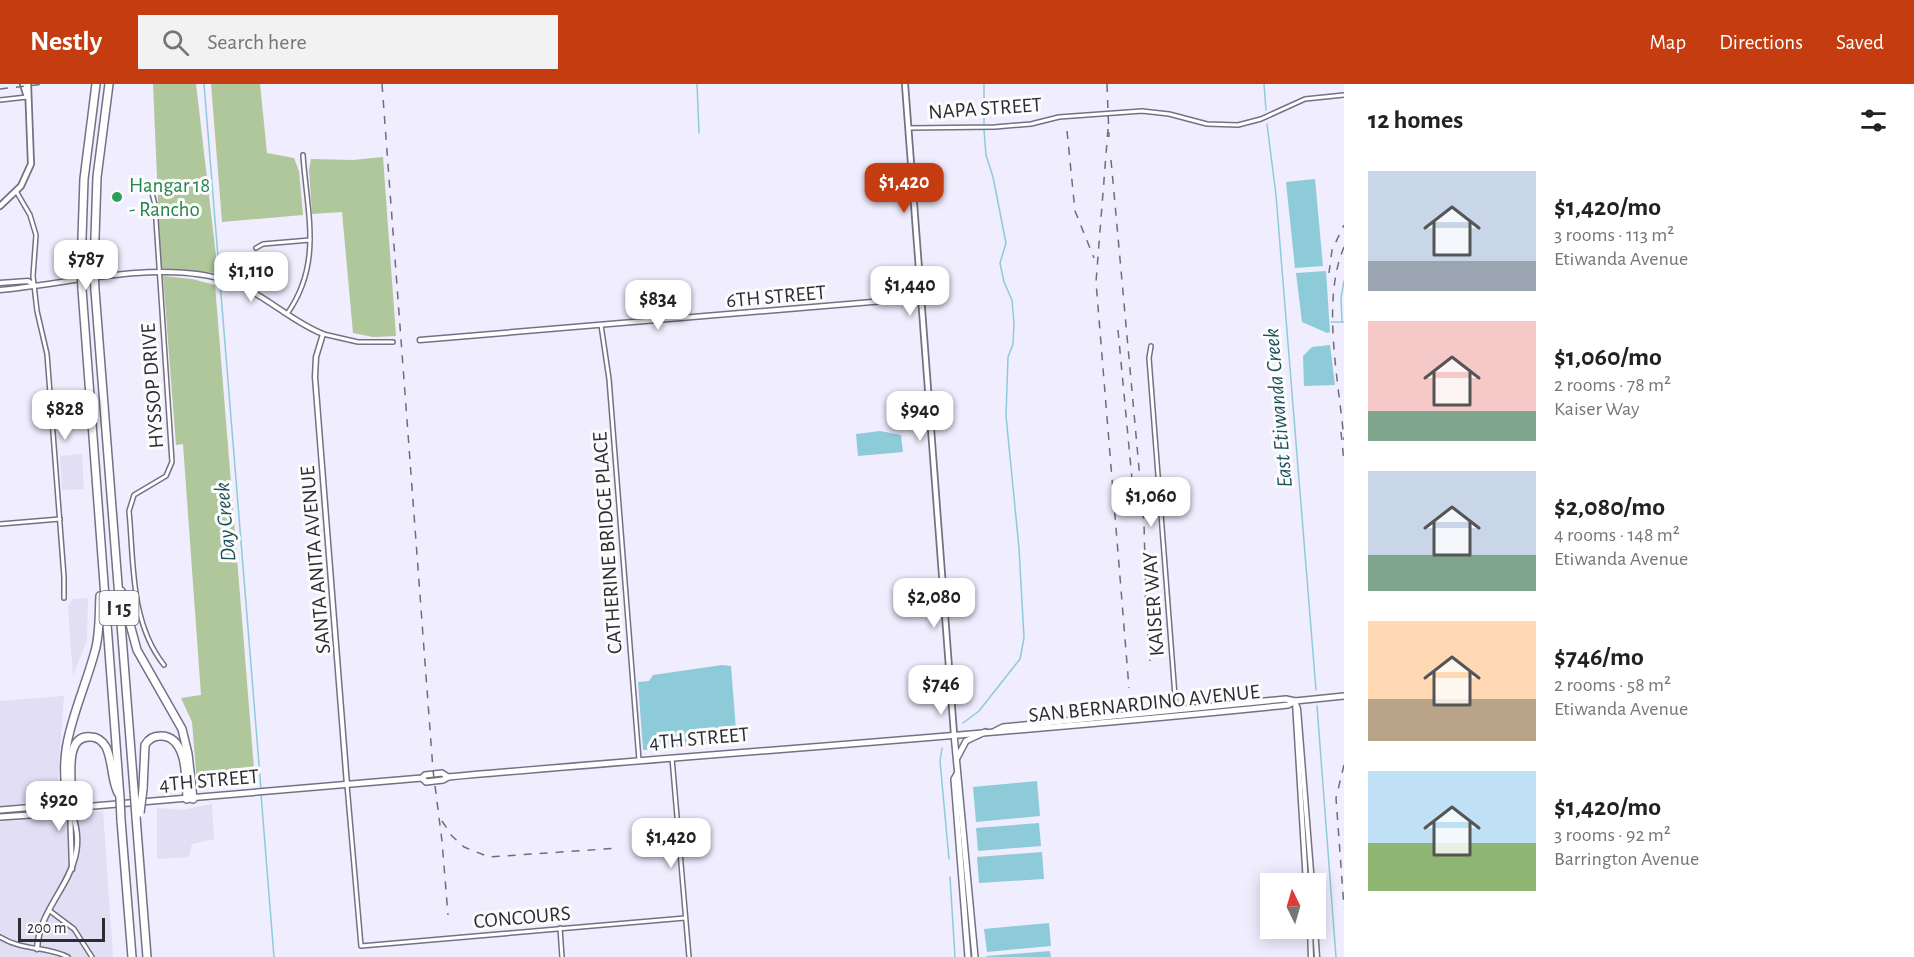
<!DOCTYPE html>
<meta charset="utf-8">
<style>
body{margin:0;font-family:"Alegreya Sans",sans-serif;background:#f2f2f2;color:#222;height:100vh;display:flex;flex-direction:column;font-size:22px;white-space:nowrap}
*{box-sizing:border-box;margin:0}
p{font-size:20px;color:#767676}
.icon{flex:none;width:33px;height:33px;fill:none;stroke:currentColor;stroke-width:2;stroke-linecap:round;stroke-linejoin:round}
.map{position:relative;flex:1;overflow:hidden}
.panel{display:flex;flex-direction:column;background:#fff;width:570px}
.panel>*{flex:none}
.needle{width:39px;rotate:355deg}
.fabs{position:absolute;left:1260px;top:789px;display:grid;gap:12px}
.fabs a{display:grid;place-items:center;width:66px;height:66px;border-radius:0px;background:#fff;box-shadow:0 3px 15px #0003;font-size:30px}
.scale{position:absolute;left:18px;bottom:15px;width:87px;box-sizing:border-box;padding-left:6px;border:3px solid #2d2c33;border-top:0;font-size:16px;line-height:21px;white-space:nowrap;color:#2d2c33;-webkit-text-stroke:4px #fcfcfc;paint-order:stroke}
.price{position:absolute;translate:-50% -51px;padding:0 14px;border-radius:12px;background:#fff;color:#222;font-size:20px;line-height:39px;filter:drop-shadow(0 2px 3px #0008)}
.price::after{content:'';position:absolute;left:50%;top:36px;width:18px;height:14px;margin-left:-9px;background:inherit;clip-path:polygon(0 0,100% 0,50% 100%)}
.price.selected{background:#c43c10;color:#fff}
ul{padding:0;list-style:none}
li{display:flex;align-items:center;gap:18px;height:150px;padding:0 24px}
li span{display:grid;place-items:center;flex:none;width:168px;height:120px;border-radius:0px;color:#555}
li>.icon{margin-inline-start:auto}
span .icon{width:72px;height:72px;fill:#fffc;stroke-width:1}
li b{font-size:26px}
h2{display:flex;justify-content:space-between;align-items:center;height:72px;padding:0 24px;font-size:26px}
header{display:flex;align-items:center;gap:36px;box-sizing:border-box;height:84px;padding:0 30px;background:#c43c10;color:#fff}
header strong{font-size:28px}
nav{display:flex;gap:33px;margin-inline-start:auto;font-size:21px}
.search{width:420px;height:54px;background:#f2f2f2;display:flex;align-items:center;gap:15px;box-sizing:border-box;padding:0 21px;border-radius:0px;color:#767676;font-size:22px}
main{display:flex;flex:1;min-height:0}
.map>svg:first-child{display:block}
.commercial{fill:#e2def4}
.green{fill:#b0c69b}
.water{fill:#8ecbd8}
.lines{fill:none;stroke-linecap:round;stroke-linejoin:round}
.stream{stroke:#8ecbd8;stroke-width:1.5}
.minor-casing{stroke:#747184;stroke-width:6}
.tertiary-casing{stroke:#747184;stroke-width:7}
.secondary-casing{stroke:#747184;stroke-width:8}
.primary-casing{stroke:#747184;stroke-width:8}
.motorway-casing{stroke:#747184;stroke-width:10}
.minor{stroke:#fff;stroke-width:3}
.tertiary{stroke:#fff;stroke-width:4}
.secondary{stroke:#fff;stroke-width:4.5}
.primary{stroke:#fff;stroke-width:5}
.motorway{stroke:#fff;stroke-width:7}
.rail{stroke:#6e6d78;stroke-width:1.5;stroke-dasharray:8 8;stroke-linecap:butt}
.motorway-bridge-casing{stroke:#747184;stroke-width:10;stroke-linecap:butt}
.motorway-bridge{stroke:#fff;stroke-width:7}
.leisure-dot{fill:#2e9e5b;stroke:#fcfcfc;stroke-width:2}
.labels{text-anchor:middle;stroke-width:6;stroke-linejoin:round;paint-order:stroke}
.shield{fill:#fcfcfc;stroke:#6b6a6f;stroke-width:1.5}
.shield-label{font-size:20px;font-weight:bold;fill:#2d2c33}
.street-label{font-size:21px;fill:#2d2c33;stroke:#fcfcfc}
.leisure-label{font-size:21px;fill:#27864d;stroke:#fcfcfc;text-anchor:start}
.water-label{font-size:22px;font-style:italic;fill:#1c505b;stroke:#fcfcfc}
</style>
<header>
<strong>Nestly</strong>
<div class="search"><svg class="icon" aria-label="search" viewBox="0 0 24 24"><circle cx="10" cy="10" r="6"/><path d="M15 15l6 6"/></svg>Search here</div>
<nav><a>Map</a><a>Directions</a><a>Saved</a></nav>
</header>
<main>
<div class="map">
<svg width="1344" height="873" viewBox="0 0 1344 873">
<rect width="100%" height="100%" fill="#efedfe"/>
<g class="commercial">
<path d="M 82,370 L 84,405 L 62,406 L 60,372 Z"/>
<path d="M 88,514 L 87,556 L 73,592 L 68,522 L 73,515 Z"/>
<path d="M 64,612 L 58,695 L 60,716 L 0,722 L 0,617 Z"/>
<path d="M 212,720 L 214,755 L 192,760 L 189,773 L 157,775 L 157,724 L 183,726 Z"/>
<path d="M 103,727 L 113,873 L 0,873 L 0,736 Z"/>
</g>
<g class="green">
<path d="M 153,0 L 196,0 L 218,189 L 161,184 Z"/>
<path d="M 211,0 L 260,0 L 267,69 L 294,74 L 299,87 L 303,131 L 222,138 Z"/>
<path d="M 383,73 L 396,252 L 373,253 L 353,249 L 342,128 L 312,130 L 309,86 L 311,75 L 353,76 Z"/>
<path d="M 163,192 L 192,195 L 215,201 L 255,697 L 197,699 L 192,638 L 181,614 L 201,611 L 183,360 L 176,361 Z"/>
</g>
<g class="water">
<path d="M 900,87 L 902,116 L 891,117 L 888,88 Z"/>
<path d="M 1315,95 L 1323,182 L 1295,184 L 1286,98 Z"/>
<path d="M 1326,187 L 1330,248 L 1327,249 L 1302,238 L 1296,189 Z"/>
<path d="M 1330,261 L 1335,301 L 1304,302 L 1303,272 L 1312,263 Z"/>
<path d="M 880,347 L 901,351 L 903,368 L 858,372 L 856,350 Z"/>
<path d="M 722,581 L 731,582 L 737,658 L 643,666 L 638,598 L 649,597 L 653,591 Z"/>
<path d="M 1037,697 L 1040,732 L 976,738 L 973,703 Z"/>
<path d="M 1039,739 L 1041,762 L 978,767 L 976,744 Z"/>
<path d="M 1042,768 L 1044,795 L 979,799 L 977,773 Z"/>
<path d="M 1049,839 L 1051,862 L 987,868 L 984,845 Z"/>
<path d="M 1050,867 L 1051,873 L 986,873 L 986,872 Z"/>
</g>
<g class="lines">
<g class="stream">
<path d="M 204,0 L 261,705"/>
<path d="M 697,0 L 699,49"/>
<path d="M 1264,0 L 1266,26"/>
<path d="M 1267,40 L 1276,111 L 1316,606"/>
<path d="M 984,41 L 984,0"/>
<path d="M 1342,237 L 1341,214 L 1344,197"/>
<path d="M 1331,238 L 1344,238"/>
<path d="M 1317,622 L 1336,873"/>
<path d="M 963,639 L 979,627 L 1020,575 L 1024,554 L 1019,464 L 1006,332 L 1008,273 L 1013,260 L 1014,239 L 1012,216 L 1004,198 L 1000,179 L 1006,159 L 993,93 L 986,71 L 984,46"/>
<path d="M 942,664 L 940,677 L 949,775"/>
<path d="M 261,710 L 274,873"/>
<path d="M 950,793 L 955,873"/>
</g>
<g class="minor-casing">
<g id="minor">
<path d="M 0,16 L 27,13"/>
<path d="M 909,44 L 995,43 L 1031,40 L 1059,33 L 1142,27 L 1169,30 L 1207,40 L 1238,41 L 1261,35 L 1305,15 L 1344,11"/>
<path d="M 150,101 L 155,121 L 172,378 L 166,392 L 134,411 L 129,427 C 134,479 130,538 164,581"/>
<path d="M 16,107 L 30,131 L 36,151 L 33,192 L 37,227 L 47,270 L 64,493 L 64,514"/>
<path d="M 256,164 L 263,160 L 310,156"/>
<path d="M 287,230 C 323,179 307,130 303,71"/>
<path d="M 601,241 L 609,295 L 639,676"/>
<path d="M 323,250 L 358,258 L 393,258"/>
<path d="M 1151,262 L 1149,274 L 1176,625"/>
<path d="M 0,440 L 60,435"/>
<path d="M 672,674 L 689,873"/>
<path d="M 347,701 L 361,862 L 685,834"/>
<path d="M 50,827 L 74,845 L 92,873"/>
<path d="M 560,844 L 562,873"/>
<path d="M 0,853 C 23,867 46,862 68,873"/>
</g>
</g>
<g class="tertiary-casing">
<g id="tertiary">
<path d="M 0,199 L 28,197 L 34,201"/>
<path d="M 0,206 C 69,200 165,174 231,198 C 265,210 290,237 323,250 L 316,273 L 315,293 L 347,701"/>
<path d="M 420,256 L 920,214"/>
<path d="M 1295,617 L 1298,625 L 1312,800"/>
<path d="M 1295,618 L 1306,800"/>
<path d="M 70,724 L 72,785"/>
<path d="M 1310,844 L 1311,873"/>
<path d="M 1315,844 L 1317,873"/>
<path d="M 37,865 C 40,812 97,787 70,724"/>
</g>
</g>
<g class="secondary-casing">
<g id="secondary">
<path d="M 23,0 L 27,13"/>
<path d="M 905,0 L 954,650"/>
<path d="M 0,122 L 21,102 L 31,80 L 28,0"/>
</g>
</g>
<g class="primary-casing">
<g id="primary">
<path d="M 995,647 L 1003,643 L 1286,615 L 1295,617 L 1344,612"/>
<path d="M 954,650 L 975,873"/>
<path d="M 957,674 L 966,657 L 985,648"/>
<path d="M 957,690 L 954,695 L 968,873"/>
<path d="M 422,694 L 426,698 L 443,696 L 448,693 C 728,668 1008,650 1288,621 L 1295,617"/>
<path d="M 0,726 L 60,721 L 70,724 L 422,694 L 425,691 L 442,689 L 448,693"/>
<path d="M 0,733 L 61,729 L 70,724"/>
</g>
</g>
<g class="motorway-casing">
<g id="motorway">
<path d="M 81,184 L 84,95 L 96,0"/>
<path d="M 94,184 L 97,93 L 109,0"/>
<path d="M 82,205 L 120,714"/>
<path d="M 95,206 L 134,706"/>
<path d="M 121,507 L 137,566 L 182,645 L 188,670 L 193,715"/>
<path d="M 143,705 L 145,661 C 148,656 153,652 160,652 C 188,651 186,697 187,715"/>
<path d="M 71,721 C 74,703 61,650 91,653 C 98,653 103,658 106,663 C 113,678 111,695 118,709"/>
<path d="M 70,724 C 53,664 80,623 95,567 C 100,550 99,530 100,512"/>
<path d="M 136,733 L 147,873"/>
<path d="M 121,736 L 132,873"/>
</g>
</g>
<use href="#minor" class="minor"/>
<use href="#tertiary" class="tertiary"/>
<use href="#secondary" class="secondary"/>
<use href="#primary" class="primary"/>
<use href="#motorway" class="motorway"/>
<g class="rail">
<path d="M 382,0 L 433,686 L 442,757 L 448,831"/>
<path d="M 1107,0 L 1109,53"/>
<path d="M 0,5 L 44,0"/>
<path d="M 1108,45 L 1096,198 L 1129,604"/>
<path d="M 1067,47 L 1075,127 L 1094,174"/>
<path d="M 1111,76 L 1144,439 L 1146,519"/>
<path d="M 1344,163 C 1321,217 1339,298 1344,356"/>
<path d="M 1329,189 L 1332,166 L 1344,141"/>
<path d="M 1118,246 L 1132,395"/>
<path d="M 1341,348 L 1344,378"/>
<path d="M 1145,512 L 1150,577"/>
<path d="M 1344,681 L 1336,714 L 1344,824"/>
<path d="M 442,737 L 452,752 L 464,763 L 489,773 L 619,764"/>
</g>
<g class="motorway-bridge-casing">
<g id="motorway-bridge">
<path d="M 81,184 L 82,205"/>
<path d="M 94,184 L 95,206"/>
<path d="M 134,706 L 136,733"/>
<path d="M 120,714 L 121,736"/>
<path d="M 140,729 L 143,705"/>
</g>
</g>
<use href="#motorway-bridge" class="motorway-bridge"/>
</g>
<circle class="leisure-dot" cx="117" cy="113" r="6"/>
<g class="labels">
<rect class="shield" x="99.5" y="507" width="39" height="34" rx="4.5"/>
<g class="shield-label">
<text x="119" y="531">I 15</text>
</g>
<g class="street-label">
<text transform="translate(985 24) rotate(-4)" y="7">NAPA STREET</text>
<text transform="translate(776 212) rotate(-5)" y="7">6TH STREET</text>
<text transform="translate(152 302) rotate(-94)" y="7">HYSSOP DRIVE</text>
<text transform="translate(607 459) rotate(-94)" y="7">CATHERINE BRIDGE PLACE</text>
<text transform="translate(315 476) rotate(-95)" y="7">SANTA ANITA AVENUE</text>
<text transform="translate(1153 520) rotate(-94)" y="7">KAISER WAY</text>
<text transform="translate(1144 619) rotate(-6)" y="7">SAN BERNARDINO AVENUE</text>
<text transform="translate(699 654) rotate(-5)" y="7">4TH STREET</text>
<text transform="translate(209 696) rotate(-5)" y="7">4TH STREET</text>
<text transform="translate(522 833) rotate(-5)" y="7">CONCOURS</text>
</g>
<g class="leisure-label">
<text x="129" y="108">Hangar 18<tspan x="129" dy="24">- Rancho</tspan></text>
</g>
<g class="water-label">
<text transform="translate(1277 324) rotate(-95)" y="8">East Etiwanda Creek</text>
<text transform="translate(224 438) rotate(-95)" y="8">Day Creek</text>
</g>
</g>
</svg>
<div class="fabs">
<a><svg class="needle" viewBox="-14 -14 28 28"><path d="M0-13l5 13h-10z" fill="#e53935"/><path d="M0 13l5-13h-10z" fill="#767676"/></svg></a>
</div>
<div class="scale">200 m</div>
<b class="price selected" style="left:904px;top:130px">$1,420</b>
<b class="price" style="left:86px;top:207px">$787</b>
<b class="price" style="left:251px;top:219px">$1,110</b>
<b class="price" style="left:910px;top:233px">$1,440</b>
<b class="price" style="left:658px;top:247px">$834</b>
<b class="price" style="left:65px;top:357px">$828</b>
<b class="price" style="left:920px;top:358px">$940</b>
<b class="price" style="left:1151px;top:444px">$1,060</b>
<b class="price" style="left:934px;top:545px">$2,080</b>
<b class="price" style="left:941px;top:632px">$746</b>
<b class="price" style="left:59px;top:748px">$920</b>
<b class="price" style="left:671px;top:785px">$1,420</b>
</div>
<section class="panel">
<h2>12 homes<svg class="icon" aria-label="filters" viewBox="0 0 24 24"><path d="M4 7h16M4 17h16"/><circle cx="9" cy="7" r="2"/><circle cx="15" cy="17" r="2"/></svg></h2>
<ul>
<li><span style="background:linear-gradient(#c9d6e8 75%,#9aa5b1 0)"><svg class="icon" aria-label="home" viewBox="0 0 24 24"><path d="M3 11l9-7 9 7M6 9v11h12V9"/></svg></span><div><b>$1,420/mo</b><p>3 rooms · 113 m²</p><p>Etiwanda Avenue</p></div></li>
<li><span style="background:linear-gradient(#f6c9c9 75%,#7fa58c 0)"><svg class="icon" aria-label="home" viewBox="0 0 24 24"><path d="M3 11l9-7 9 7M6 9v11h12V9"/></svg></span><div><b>$1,060/mo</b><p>2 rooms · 78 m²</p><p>Kaiser Way</p></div></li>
<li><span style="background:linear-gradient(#c9d6e8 70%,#7fa58c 0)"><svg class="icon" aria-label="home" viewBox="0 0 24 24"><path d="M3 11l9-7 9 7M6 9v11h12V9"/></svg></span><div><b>$2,080/mo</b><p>4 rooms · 148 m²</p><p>Etiwanda Avenue</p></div></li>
<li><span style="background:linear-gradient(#ffd9b3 65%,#b9a48a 0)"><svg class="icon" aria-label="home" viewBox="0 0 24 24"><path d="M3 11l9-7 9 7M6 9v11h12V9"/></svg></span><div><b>$746/mo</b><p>2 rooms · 58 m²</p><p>Etiwanda Avenue</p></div></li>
<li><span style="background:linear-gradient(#bfe0f5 60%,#8fb573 0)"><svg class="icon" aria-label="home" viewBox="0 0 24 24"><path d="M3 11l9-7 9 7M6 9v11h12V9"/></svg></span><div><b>$1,420/mo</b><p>3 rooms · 92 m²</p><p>Barrington Avenue</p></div></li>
</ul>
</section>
</main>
